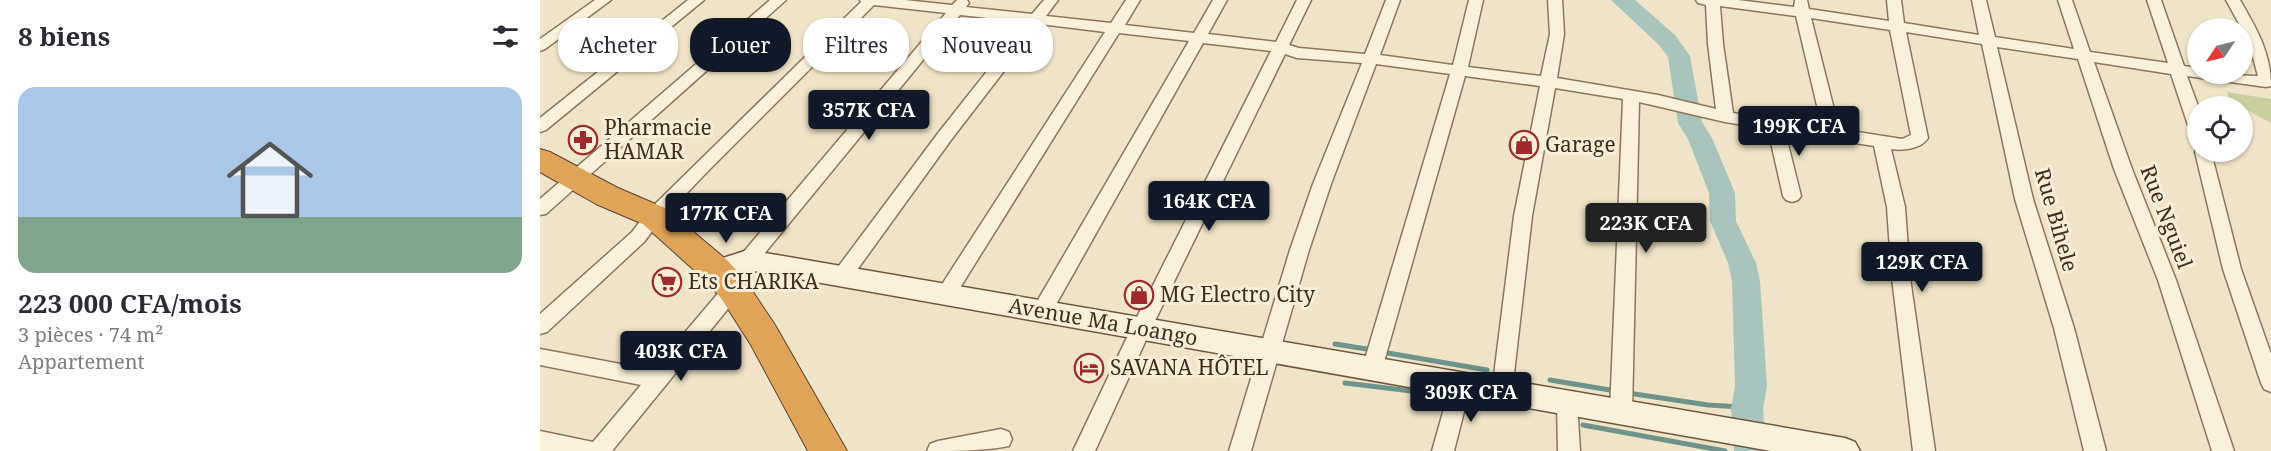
<!DOCTYPE html>
<html lang="fr">
<meta charset="utf-8">
<style>
body{margin:0;font-family:"Noto Serif",serif;background:#f7f7f7;color:#2b2b33;height:100vh;display:flex;flex-direction:column;font-size:22px;white-space:nowrap}
*{box-sizing:border-box;margin:0}
p{font-size:20px;color:#7c7c81}
.icon{flex:none;width:33px;height:33px;fill:none;stroke:currentColor;stroke-width:2;stroke-linecap:round;stroke-linejoin:round}
.map{position:relative;flex:1;overflow:hidden}
.panel{display:flex;flex-direction:column;background:#fff;width:540px}
.panel>*{flex:none}
.guide{position:absolute;left:18px;top:18px;width:570px;height:54px;display:flex;gap:12px}
.needle{width:39px;rotate:235deg}
.tools{position:absolute;left:1647px;top:18px;display:grid;gap:12px}
.tools a{display:grid;place-items:center;width:66px;height:66px;border-radius:50%;background:#fff;box-shadow:0 2px 4px #0004;font-size:30px}
.price{position:absolute;translate:-50% -51px;padding:0 14px;border-radius:6px;background:#111827;color:#fff;font-size:20px;line-height:39px;filter:drop-shadow(0 2px 3px #0008)}
.price::after{content:'';position:absolute;left:50%;top:36px;width:18px;height:14px;margin-left:-9px;background:inherit;clip-path:polygon(0 0,100% 0,50% 100%)}
.price.active{background:#222;color:#fff}
ul{padding:0;list-style:none}
li{display:grid;align-content:center;gap:12px;height:318px;padding:0 18px}
li span{display:grid;place-items:center;height:186px;border-radius:18px;color:#555}
li>.icon{margin-inline-start:auto}
span .icon{width:108px;height:108px;fill:#fffc;stroke-width:1}
li b{font-size:26px}
h2{display:flex;justify-content:space-between;align-items:center;height:72px;padding:0 18px;font-size:26px}
.tag{padding:0 21px;border-radius:24px;background:#fff;box-shadow:0 2px 4px #0004;font-size:21px;line-height:54px}
.tag.active{background:#111827;color:#fff}
main{display:flex;flex:1;min-height:0}
.map>svg:first-child{display:block}
.green{fill:#c9cf9b}
.lines{fill:none;stroke-linecap:round;stroke-linejoin:round}
.stream{stroke:#6f938a;stroke-width:5}
.river{fill:#a9c4bc;fill-rule:evenodd}
.street-casing{stroke:#8d765c;stroke-width:3}
.secondary-casing{stroke:#6f573f;stroke-width:3}
.highway-casing{stroke:#5b4430;stroke-width:2}
.street{fill:#faf1dc;fill-rule:evenodd}
.secondary{fill:#faf1dc;fill-rule:evenodd}
.highway{fill:#e0a458;fill-rule:evenodd}
.labels{text-anchor:middle;stroke-width:6;stroke-linejoin:round;paint-order:stroke}
.poi-label{font-size:21px;fill:#3d2e20;stroke:#f7eed8;text-anchor:start}
.street-label{font-size:21px;fill:#3d2e20;stroke:#f7eed8}
</style>
<main>
<section class="panel">
<h2>8 biens<svg class="icon" aria-label="filters" viewBox="0 0 24 24"><path d="M4 7h16M4 17h16"/><circle cx="9" cy="7" r="2"/><circle cx="15" cy="17" r="2"/></svg></h2>
<ul>
<li><span style="background:linear-gradient(#a9c7e8 70%,#7fa58c 0)"><svg class="icon" aria-label="home" viewBox="0 0 24 24"><path d="M3 11l9-7 9 7M6 9v11h12V9"/></svg></span><div><b>223 000 CFA/mois</b><p>3 pièces · 74 m²</p><p>Appartement</p></div></li>
</ul>
</section>
<div class="map">
<svg width="1731" height="451" viewBox="0 0 1731 451">
<rect width="100%" height="100%" fill="#f0e4c8"/>
<path class="green" d="M 1687,92 L 1731,99 L 1731,123 L 1689,100 Z"/>
<g class="lines">
<g class="stream">
<path d="M 795,344 L 833,350"/>
<path d="M 842,352 L 947,370"/>
<path d="M 1010,380 L 1076,391"/>
<path d="M 805,383 L 913,396"/>
<path d="M 1088,393 L 1168,405 L 1201,407"/>
<path d="M 1043,425 L 1185,451"/>
</g>
<path class="river" d="M 1071,0 L 1095,0 L 1135,35 L 1150,56 L 1162,122 L 1172,138 L 1195,193 L 1196,221 L 1216,263 L 1220,281 L 1227,386 L 1223,409 L 1226,451 L 1194,451 L 1191,409 L 1195,386 L 1192,281 L 1188,263 L 1170,221 L 1169,193 L 1148,139 L 1138,123 L 1128,57 L 1119,45 Z"/>
<g class="street-casing">
<g id="street">
<path d="M 55,0 L 71,0 L 5,49 L 0,51 L 0,39 Z"/>
<path d="M 148,0 L 164,0 L 6,130 L 0,132 L 0,118 Z"/>
<path d="M 230,0 L 246,0 L 6,214 L 0,215 L 0,199 Z"/>
<path d="M 320,0 L 365,0 L 412,5 L 417,0 L 427,0 L 429,3 L 426,7 L 492,14 L 504,0 L 518,0 L 506,16 L 571,23 L 586,0 L 600,0 L 585,25 L 654,33 L 673,0 L 687,0 L 668,34 L 736,42 L 757,0 L 771,0 L 749,45 L 759,48 L 825,54 L 846,0 L 860,0 L 840,55 L 913,65 L 929,0 L 943,0 L 928,67 L 1001,76 L 1010,34 L 1008,0 L 1022,0 L 1024,34 L 1017,78 L 1118,95 L 1176,109 L 1168,44 L 1166,5 L 1158,3 L 1156,0 L 1198,0 L 1254,7 L 1255,0 L 1267,0 L 1269,9 L 1349,21 L 1347,0 L 1361,0 L 1364,23 L 1439,35 L 1432,0 L 1446,0 L 1455,37 L 1534,49 L 1518,0 L 1532,0 L 1550,52 L 1628,63 L 1607,0 L 1621,0 L 1644,66 L 1658,68 L 1658,74 L 1718,76 L 1709,42 L 1686,0 L 1700,0 C 1716,28 1731,52 1731,86 L 1726,87 L 1647,76 L 1658,106 L 1658,136 L 1652,135 L 1650,131 L 1631,74 L 1554,62 L 1592,169 L 1636,280 L 1694,451 L 1672,451 L 1618,280 L 1574,169 L 1538,59 L 1457,47 L 1493,199 L 1534,328 L 1566,451 L 1544,451 L 1514,328 L 1475,199 L 1442,44 L 1366,32 L 1388,138 C 1381,149 1363,151 1351,149 L 1365,207 L 1370,278 L 1395,451 L 1373,451 L 1352,278 L 1347,207 L 1334,146 L 1245,132 L 1261,196 L 1258,200 L 1252,202 L 1246,200 L 1243,196 L 1228,129 L 1185,122 L 1099,102 L 1092,412 L 1088,419 L 1081,421 L 1074,419 L 1070,412 L 1083,99 L 1015,88 L 992,216 L 972,391 L 969,397 L 962,400 L 955,397 L 952,391 L 974,216 L 1000,86 L 925,76 L 842,369 L 839,375 L 832,378 L 825,375 L 822,369 L 910,74 L 836,64 L 791,184 L 769,250 L 711,451 L 689,451 L 750,250 L 773,184 L 822,63 L 757,58 L 745,54 L 611,329 L 555,451 L 533,451 L 591,329 L 731,51 L 663,43 L 509,317 L 502,319 L 495,317 L 492,311 L 495,305 L 649,41 L 579,33 L 413,299 L 406,302 L 399,299 L 396,294 L 399,289 L 565,32 L 500,24 L 411,140 L 309,281 L 302,283 L 295,281 L 293,276 L 295,271 L 399,132 L 486,22 L 420,15 L 215,265 L 208,267 L 201,265 L 199,260 L 201,255 L 406,13 L 334,5 L 169,170 L 120,221 L 104,242 L 7,332 L 0,334 L 0,314 L 92,232 L 108,211 L 321,2 ZM 1180,6 L 1256,16 L 1282,127 L 1193,113 L 1183,44 ZM 1271,18 L 1350,30 L 1371,135 L 1362,139 L 1299,129 Z"/>
<path d="M 1657,148 L 1658,152 L 1671,152 L 1701,269 L 1731,354 L 1731,392 L 1724,389 L 1721,383 L 1683,269 L 1655,152 Z"/>
<path d="M 193,281 L 200,284 L 203,289 L 200,294 L 72,451 L 0,451 L 0,431 L 53,442 L 101,385 L 0,365 L 0,349 L 113,370 L 186,284 Z"/>
<path d="M 921,375 L 928,378 L 931,384 L 914,451 L 892,451 L 911,384 L 914,378 Z"/>
<path d="M 1027,394 L 1034,397 L 1037,403 L 1040,451 L 1018,451 L 1017,403 L 1020,397 Z"/>
<path d="M 461,429 L 469,432 L 472,439 L 469,446 C 443,451 414,451 387,451 L 390,444 L 398,441 Z"/>
</g>
</g>
<g class="secondary-casing">
<path id="secondary" d="M 208,250 L 1305,438 L 1315,442 L 1320,451 L 1231,451 L 208,270 L 176,280 L 167,277 L 164,270 L 167,263 Z"/>
</g>
<g class="highway-casing">
<path id="highway" d="M 0,149 L 10,152 L 78,188 L 125,208 L 188,261 L 205,280 L 235,325 L 307,451 L 268,451 L 211,345 L 181,298 L 164,279 L 103,224 L 56,204 L 0,172 Z"/>
</g>
<use href="#street" class="street"/>
<use href="#secondary" class="secondary"/>
<use href="#highway" class="highway"/>
</g>
<defs>
<g id="pharmacy-ring" transform="scale(1.5)"><circle r="9.5" fill="#f7eed8" stroke="#9e2a2b" stroke-width="1.5"/><path d="M-2-6h4v4h4v4h-4v4h-4v-4h-4v-4h4Z" fill="#9e2a2b"/></g>
<g id="shop-ring" transform="scale(1.5)"><circle r="9.5" fill="#f7eed8" stroke="#9e2a2b" stroke-width="1.5"/><path d="M-5-2.5h2.3a2.7 3.5 0 0 1 5.4 0H5L5.5 6h-11ZM-1.5-2.5h3a1.5 2.3 0 0 0-3 0Z" fill="#9e2a2b"/></g>
<g id="supermarket-ring" transform="scale(1.5)"><circle r="9.5" fill="#f7eed8" stroke="#9e2a2b" stroke-width="1.5"/><path d="M-6-5.5h2.5l.6 2H6L4.5 2H-2.5L-4.4-4H-6ZM-1.5 3.2a1.3 1.3 0 1 0 .1 0ZM3 3.2a1.3 1.3 0 1 0 .1 0Z" fill="#9e2a2b"/></g>
<g id="hotel-ring" transform="scale(1.5)"><circle r="9.5" fill="#f7eed8" stroke="#9e2a2b" stroke-width="1.5"/><path d="M-6-4.5h1.5V1H6V5H4.5V3h-9V5H-6ZM-4 0a1.8 1.8 0 1 1 3.6 0ZM.5 0V-2.5h3Q6-2.5 6 0Z" fill="#9e2a2b"/></g>
</defs>
<g fill-rule="evenodd">
<use href="#pharmacy-ring" x="43" y="140"/>
<use href="#shop-ring" x="984" y="145"/>
<use href="#supermarket-ring" x="127" y="282"/>
<use href="#shop-ring" x="599" y="295"/>
<use href="#hotel-ring" x="549" y="368"/>
</g>
<g class="labels">
<g class="poi-label">
<text x="64" y="135">Pharmacie<tspan x="64" dy="24">HAMAR</tspan></text>
<text x="1005" y="152">Garage</text>
<text x="148" y="289">Ets CHARIKA</text>
<text x="620" y="302">MG Electro City</text>
<text x="570" y="375">SAVANA HÔTEL</text>
</g>
<g class="street-label">
<text transform="translate(1626 217) rotate(69)" y="7">Rue Nguiel</text>
<text transform="translate(1516 220) rotate(74)" y="7">Rue Bihele</text>
<text transform="translate(563 322) rotate(10)" y="7">Avenue Ma Loango</text>
</g>
</g>
</svg>
<div class="tools">
<a><svg class="needle" viewBox="-14 -14 28 28"><path d="M0-13l5 13h-10z" fill="#e53935"/><path d="M0 13l5-13h-10z" fill="#7c7c81"/></svg></a>
<a><svg class="icon" aria-label="locate" viewBox="0 0 24 24"><circle cx="12" cy="12" r="6"/><path d="M12 2v4M12 18v4M2 12h4M18 12h4"/></svg></a>
</div>
<b class="price" style="left:329px;top:141px">357K CFA</b>
<b class="price" style="left:1259px;top:157px">199K CFA</b>
<b class="price" style="left:669px;top:232px">164K CFA</b>
<b class="price" style="left:186px;top:244px">177K CFA</b>
<b class="price active" style="left:1106px;top:254px">223K CFA</b>
<b class="price" style="left:1382px;top:293px">129K CFA</b>
<b class="price" style="left:141px;top:382px">403K CFA</b>
<b class="price" style="left:931px;top:423px">309K CFA</b>
<div class="guide">
<a class="tag">Acheter</a>
<a class="tag active">Louer</a>
<a class="tag">Filtres</a>
<a class="tag">Nouveau</a>
</div>
</div>
</main>
